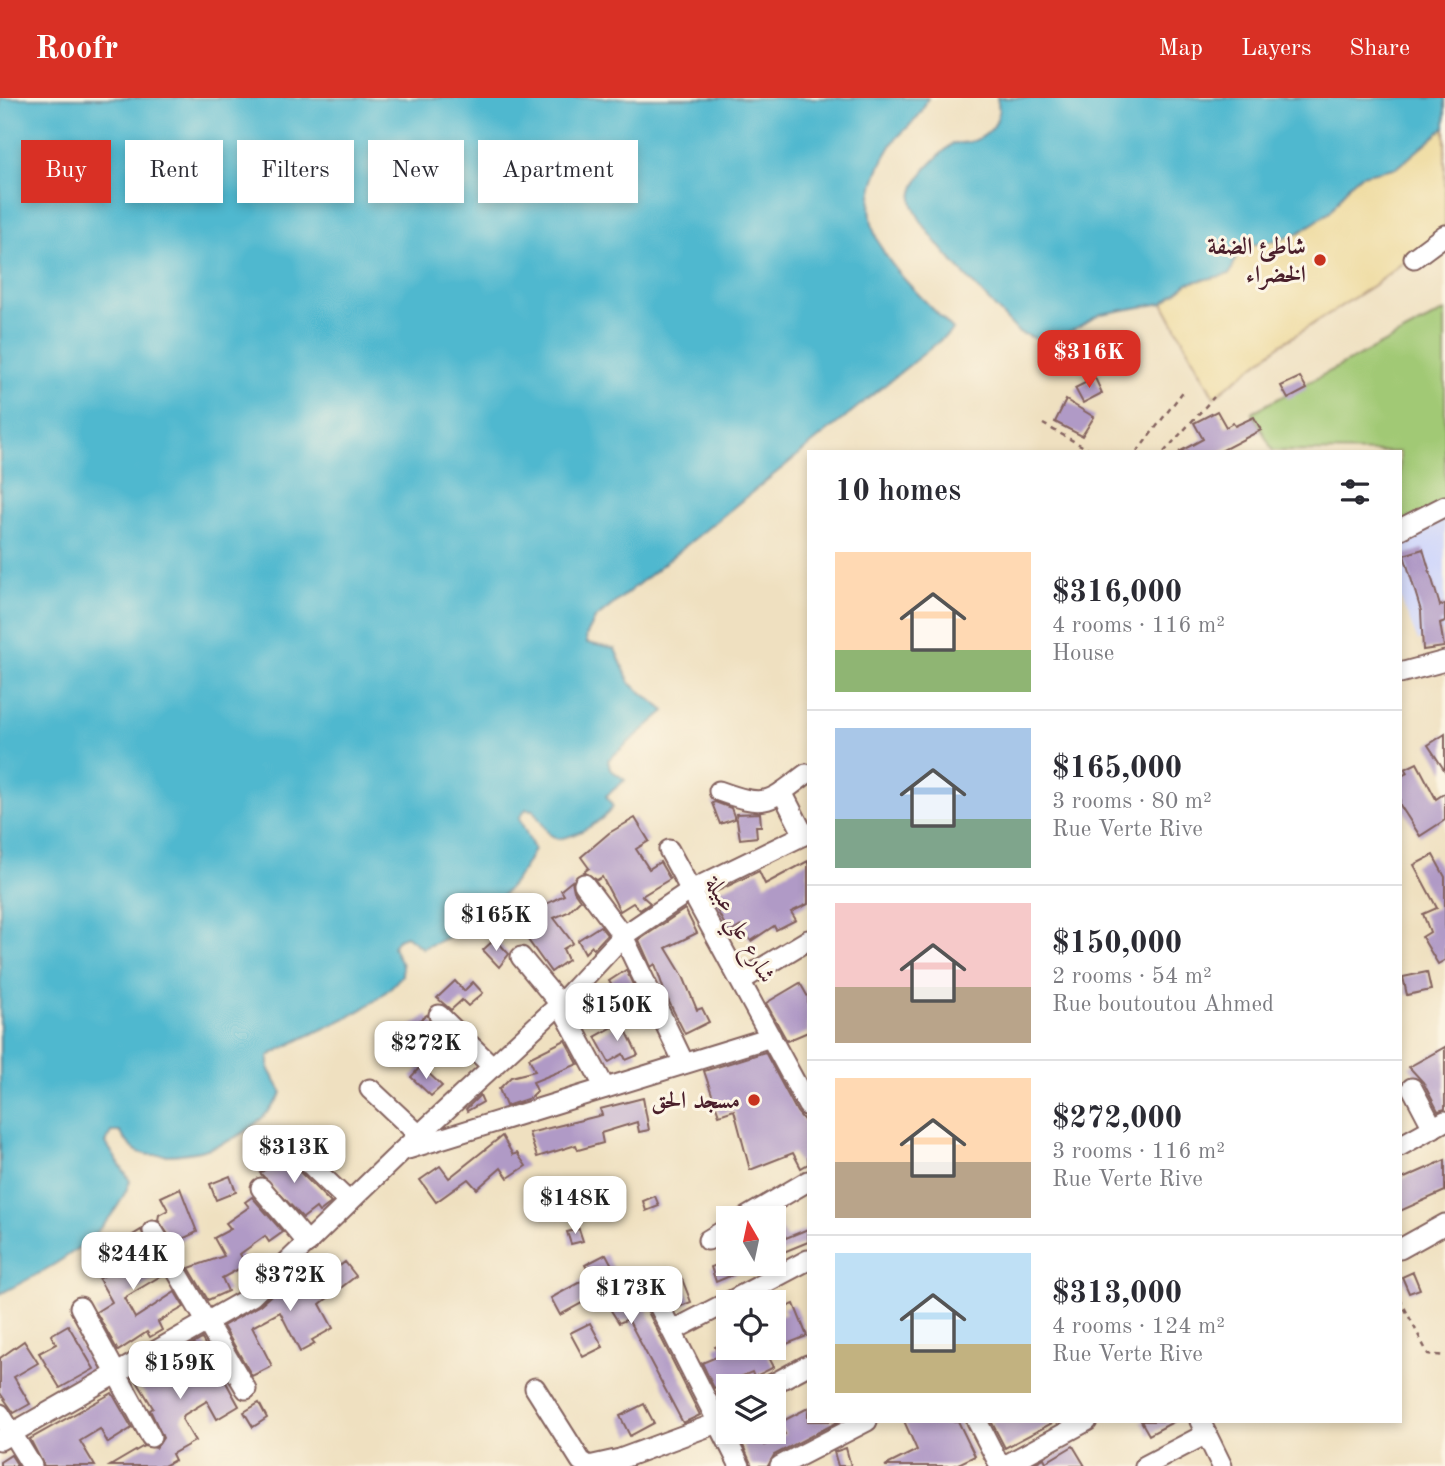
<!DOCTYPE html>
<meta charset="utf-8">
<style>
body{margin:0;font-family:"Old Standard TT",Amiri,serif;background:#f7f7f7;color:#2b2b33;height:100vh;display:flex;flex-direction:column;font-size:26px;white-space:nowrap}
*{box-sizing:border-box;margin:0}
p{font-size:23px;color:#7c7c81}
.icon{flex:none;width:38px;height:38px;fill:none;stroke:currentColor;stroke-width:2;stroke-linecap:round;stroke-linejoin:round}
.map{position:relative;flex:1;overflow:hidden}
.panel{position:absolute;left:807px;top:352px;width:595px;height:973px;display:flex;flex-direction:column;background:#fff;border-radius:0px;box-shadow:0 4px 10px #0003}
.panel>*{flex:none}
.hud{position:absolute;left:21px;top:42px;width:665px;height:63px;display:flex;gap:14px}
.needle{width:46px;rotate:351deg}
.controls{position:absolute;left:716px;top:1108px;display:grid;gap:14px}
.controls a{display:grid;place-items:center;width:70px;height:70px;border-radius:0px;background:#fff;box-shadow:0 4px 10px #0003;font-size:35px}
.price{position:absolute;translate:-50% -60px;padding:0 16px;border-radius:14px;background:#fff;color:#222;font-size:23px;line-height:46px;filter:drop-shadow(0 2px 4px #0008)}
.price::after{content:'';position:absolute;left:50%;top:42px;width:21px;height:16px;margin-left:-10px;background:inherit;clip-path:polygon(0 0,100% 0,50% 100%)}
.price.selected{background:#d93025;color:#fff}
ul{padding:0;list-style:none}
li{display:flex;align-items:center;gap:21px;height:175px;padding:0 28px}
li+li{border-top:2px solid #e1e1e2}
li span{display:grid;place-items:center;flex:none;width:196px;height:140px;border-radius:0px;color:#555}
li>.icon{margin-inline-start:auto}
span .icon{width:84px;height:84px;fill:#fffc;stroke-width:1}
li b{font-size:30px}
h2{display:flex;justify-content:space-between;align-items:center;height:84px;padding:0 28px;font-size:30px}
.tag{padding:0 24px;border-radius:0px;background:#fff;box-shadow:0 4px 10px #0003;font-size:24px;line-height:63px}
.tag.selected{background:#d93025;color:#fff}
header{display:flex;align-items:center;gap:42px;box-sizing:border-box;height:98px;padding:0 35px;background:#d93025;color:#fff}
header strong{font-size:33px}
nav{display:flex;gap:38px;margin-inline-start:auto;font-size:24px}
.map>svg:first-child{display:block}
.built{fill:#d3d9f9}
.green{fill:#a1c975;stroke:#767450;stroke-width:2}
.sand{fill:#eeda9e;stroke:#9c7c64;stroke-width:2}
.water{fill:#50b8cf;stroke:#4d6c7d;stroke-width:2}
.building{fill:#b09ac6}
.lines{fill:none;stroke-linecap:round;stroke-linejoin:round}
.minor-casing{stroke:#84635f;stroke-width:23}
.path{stroke:#84635f;stroke-width:2.5;stroke-dasharray:5 5;stroke-linecap:butt}
.minor{stroke:#fff;stroke-width:19}
.poi-dot{fill:#c8321e;stroke:#fcf5e5;stroke-width:2.5}
.labels{text-anchor:middle;stroke-width:6;stroke-linejoin:round;paint-order:stroke}
.poi-label{font-size:24px;font-weight:bold;fill:#4a1f2b;stroke:#fcf5e5;text-anchor:end}
.street-label{font-size:24px;fill:#4a1f2b;stroke:#fcf5e5}
</style>
<header>
<strong>Roofr</strong>
<nav><a>Map</a><a>Layers</a><a>Share</a></nav>
</header>
<div class="map">
<svg width="1445" height="1368" viewBox="0 0 1445 1368">
<rect width="100%" height="100%" fill="#fcf5e5"/>
<filter id="ink" filterUnits="userSpaceOnUse"><feTurbulence type="fractalNoise" baseFrequency=".0143" numOctaves="2"/><feDisplacementMap in="SourceGraphic" scale="14" xChannelSelector="R" yChannelSelector="G"/><feConvolveMatrix kernelMatrix="1 2 1 2 8 2 1 2 1" color-interpolation-filters="sRGB"/></filter>
<filter id="wash" filterUnits="userSpaceOnUse"><feTurbulence type="fractalNoise" baseFrequency=".00686" numOctaves="4" result="noise"/><feDisplacementMap in="SourceGraphic" scale="28" xChannelSelector="R" yChannelSelector="G"/><feGaussianBlur stdDeviation="1.57" result="paint"/><feColorMatrix in="noise" values="0 0 0 0 0 0 0 0 0 0 0 0 0 0 0 0 0 1.4 0 .05"/><feComposite in="paint" operator="in"/></filter>
<g filter="url(#wash)">
<rect width="100%" height="100%" fill="#efe0c0"/>
<path class="built" d="M 1445,420 L 1445,533 L 1418,543 L 1400,500 L 1400,444 Z"/>
<path class="green" d="M 1445,213 L 1445,404 L 1400,428 L 1400,354 L 1273,353 L 1252,314 Z"/>
<path class="sand" d="M 1445,29 L 1445,132 L 1374,187 L 1280,247 L 1214,299 L 1163,205 L 1188,185 L 1230,176 L 1237,157 L 1250,147 L 1276,143 L 1298,135 L 1330,114 L 1349,87 L 1361,77 L 1398,69 Z"/>
<g class="water">
<path d="M 0,0 L 928,0 C 925,5 924,10 921,14 C 914,26 900,34 892,46 C 837,133 897,172 953,232 L 595,521 L 586,538 L 587,545 L 615,551 L 630,585 L 665,613 L 608,662 L 610,671 L 625,682 L 606,698 L 613,709 C 600,725 579,737 558,741 L 549,736 L 533,712 L 526,711 L 519,720 L 534,751 C 514,796 467,835 422,850 L 406,838 L 398,841 L 393,849 L 402,867 L 402,877 C 367,921 313,930 269,958 L 269,972 L 282,995 C 257,1036 213,1056 166,1057 C 155,1057 142,1058 134,1051 C 128,1047 124,1039 120,1034 L 111,1034 L 106,1045 L 130,1083 C 109,1141 52,1169 0,1196 Z"/>
<path d="M 997,0 L 1445,0 L 1445,29 L 1398,69 L 1361,77 L 1349,87 L 1330,114 L 1298,135 L 1276,143 L 1250,147 L 1237,157 L 1230,176 L 1188,185 L 1163,205 L 1101,216 L 1058,240 L 1037,241 L 1018,234 C 998,211 910,126 912,100 C 914,77 937,60 953,45 C 980,47 1005,30 997,0 Z"/>
</g>
<g id="blocks">
<g class="building">
<path d="M 1300,279 L 1307,291 L 1288,301 L 1281,288 Z"/>
<path d="M 1095,280 L 1102,295 L 1083,305 L 1075,290 Z"/>
<path d="M 1066,302 L 1094,319 L 1082,338 L 1055,324 Z"/>
<path d="M 1217,313 L 1226,329 L 1233,325 L 1235,328 L 1254,319 L 1261,332 L 1219,354 L 1179,354 L 1203,341 L 1194,325 Z"/>
<path d="M 1423,451 L 1440,508 L 1445,506 L 1445,523 L 1440,525 L 1444,549 L 1423,552 L 1421,513 L 1404,457 Z"/>
<path d="M 1445,636 L 1445,673 L 1428,647 Z"/>
<path d="M 1417,665 L 1436,701 L 1445,695 L 1445,722 L 1420,738 L 1400,707 L 1400,679 L 1407,675 L 1405,671 Z"/>
<path d="M 715,704 L 731,710 L 735,721 L 720,726 L 712,705 Z"/>
<path d="M 760,715 L 761,728 L 756,728 L 757,739 L 740,741 L 736,716 Z"/>
<path d="M 635,720 L 649,743 L 636,751 L 649,771 L 660,764 L 670,781 L 642,798 L 650,805 L 640,812 L 633,805 L 620,813 L 602,779 L 597,782 L 584,774 L 589,770 L 581,759 L 609,735 Z"/>
<path d="M 1433,757 L 1445,779 L 1445,862 L 1438,866 L 1422,839 L 1430,834 L 1423,816 L 1437,810 L 1414,767 Z"/>
<path d="M 808,763 L 808,806 L 791,814 L 796,822 L 776,832 L 774,828 L 751,843 L 741,828 L 729,835 L 709,797 L 759,773 L 765,786 Z"/>
<path d="M 572,783 L 574,793 L 580,802 L 568,814 L 554,820 L 573,845 L 563,851 L 568,862 L 551,874 L 518,828 L 542,808 L 564,797 L 561,792 Z"/>
<path d="M 516,810 L 523,822 L 508,830 L 502,818 Z"/>
<path d="M 685,811 L 697,835 L 666,850 L 683,878 L 697,912 L 702,910 L 709,924 L 685,936 L 666,898 L 655,866 L 651,869 L 639,842 Z"/>
<path d="M 600,828 L 607,837 L 594,851 L 592,848 L 585,855 L 578,842 Z"/>
<path d="M 495,841 L 509,856 L 499,869 L 483,852 Z"/>
<path d="M 626,872 L 636,893 L 629,897 L 634,907 L 619,916 L 609,899 L 617,895 L 609,883 Z"/>
<path d="M 1427,874 L 1431,892 L 1407,897 L 1403,879 Z"/>
<path d="M 455,883 L 464,893 L 473,884 L 483,895 L 468,908 L 462,902 L 451,912 L 437,900 Z"/>
<path d="M 800,885 L 808,899 L 808,934 L 787,943 L 766,905 Z"/>
<path d="M 427,917 L 442,937 L 417,954 L 403,934 Z"/>
<path d="M 622,924 L 638,957 L 626,962 L 623,956 L 609,964 L 595,939 Z"/>
<path d="M 565,942 L 578,966 L 533,984 L 537,993 L 530,1000 L 506,1008 L 499,991 L 511,979 L 535,973 L 529,960 Z"/>
<path d="M 1445,949 L 1445,1011 L 1438,1013 L 1423,984 L 1409,969 Z"/>
<path d="M 765,954 L 797,1014 L 808,1027 L 808,1066 L 801,1070 L 793,1055 L 750,1072 L 734,1012 L 719,1017 L 704,973 Z"/>
<path d="M 421,968 L 442,988 L 431,998 L 411,979 Z"/>
<path d="M 480,997 L 483,1004 L 467,1013 L 466,1011 Z"/>
<path d="M 643,1000 L 649,1032 L 639,1034 L 637,1024 L 601,1035 L 603,1045 L 578,1052 L 576,1047 L 537,1059 L 529,1035 L 602,1017 L 600,1011 Z"/>
<path d="M 502,1038 L 513,1057 L 517,1055 L 526,1068 L 508,1080 L 501,1070 L 477,1091 L 468,1081 L 436,1104 L 420,1082 L 440,1068 L 449,1080 Z"/>
<path d="M 289,1051 L 291,1065 L 331,1105 L 319,1114 L 316,1110 L 303,1120 L 260,1075 L 269,1069 L 265,1064 Z"/>
<path d="M 1445,1062 L 1445,1093 L 1400,1113 L 1400,1082 Z"/>
<path d="M 230,1078 L 236,1094 L 216,1102 L 210,1086 Z"/>
<path d="M 180,1090 L 197,1134 L 174,1145 L 158,1122 L 159,1117 L 168,1112 L 161,1099 Z"/>
<path d="M 655,1098 L 659,1108 L 646,1113 L 643,1103 Z"/>
<path d="M 252,1099 L 283,1134 L 269,1144 L 265,1138 L 240,1156 L 246,1167 L 222,1180 L 228,1193 L 208,1202 L 189,1170 L 224,1158 L 214,1140 L 231,1131 L 226,1125 L 249,1109 L 245,1104 Z"/>
<path d="M 774,1117 L 786,1140 L 808,1131 L 808,1144 L 774,1158 Z"/>
<path d="M 579,1131 L 583,1143 L 571,1146 L 567,1134 Z"/>
<path d="M 141,1132 L 164,1176 L 124,1200 L 135,1220 L 175,1194 L 184,1209 L 158,1224 L 162,1232 L 150,1239 L 147,1234 L 118,1253 L 96,1214 L 112,1204 L 99,1181 L 112,1173 L 102,1156 Z"/>
<path d="M 606,1156 L 627,1195 L 636,1190 L 700,1317 L 683,1325 L 628,1221 L 619,1225 L 600,1195 L 560,1217 L 551,1200 L 591,1178 L 585,1167 Z"/>
<path d="M 311,1162 L 319,1172 L 327,1166 L 333,1173 L 345,1164 L 356,1178 L 320,1206 L 333,1230 L 312,1242 L 315,1246 L 300,1254 L 280,1214 L 252,1229 L 272,1268 L 252,1278 L 223,1228 L 260,1207 Z"/>
<path d="M 728,1163 L 728,1166 L 758,1166 L 716,1184 L 711,1169 Z"/>
<path d="M 1413,1174 L 1420,1191 L 1409,1195 L 1402,1179 Z"/>
<path d="M 682,1181 L 691,1204 L 674,1211 L 663,1188 Z"/>
<path d="M 794,1206 L 807,1238 L 774,1251 L 774,1234 L 779,1231 L 775,1220 L 786,1216 L 783,1210 Z"/>
<path d="M 590,1225 L 603,1249 L 583,1259 L 570,1235 Z"/>
<path d="M 68,1227 L 94,1271 L 60,1290 L 39,1255 L 56,1246 L 51,1237 Z"/>
<path d="M 202,1241 L 239,1308 L 217,1321 L 207,1303 L 184,1317 L 182,1321 L 195,1343 L 172,1356 L 175,1362 L 164,1368 L 110,1368 L 144,1348 L 156,1350 L 163,1340 L 150,1312 L 153,1310 L 135,1280 Z"/>
<path d="M 24,1243 L 38,1265 L 14,1279 L 30,1306 L 14,1315 L 0,1295 L 0,1260 Z"/>
<path d="M 728,1243 L 728,1250 L 764,1250 L 774,1269 L 754,1279 L 752,1274 L 714,1290 L 702,1265 L 719,1258 L 715,1249 Z"/>
<path d="M 112,1295 L 132,1330 L 108,1345 L 100,1331 L 80,1343 L 95,1368 L 44,1368 L 30,1341 Z"/>
<path d="M 259,1305 L 267,1320 L 253,1329 L 244,1314 Z"/>
<path d="M 644,1306 L 654,1325 L 630,1338 L 620,1318 Z"/>
<path d="M 808,1310 L 808,1323 L 840,1323 L 774,1357 L 768,1368 L 752,1368 L 741,1343 L 760,1335 L 765,1347 L 785,1336 L 779,1325 Z"/>
<path d="M 904,1323 L 958,1323 L 975,1358 L 954,1368 L 885,1368 L 917,1352 Z"/>
<path d="M 991,1323 L 1056,1323 L 1005,1350 Z"/>
<path d="M 1141,1323 L 1175,1323 L 1149,1337 Z"/>
<path d="M 1073,1348 L 1085,1368 L 1030,1368 L 1044,1360 L 1046,1364 Z"/>
<path d="M 846,1350 L 851,1368 L 838,1368 L 834,1354 Z"/>
<path d="M 11,1357 L 18,1368 L 0,1368 L 0,1364 Z"/>
</g>
</g>
</g>
<g filter="url(#ink)">
<use href="#blocks" fill-opacity="0" stroke="#84635f" stroke-width="2"/>
<g class="lines">
<g class="minor-casing">
<g id="minor">
<path d="M 1414,160 L 1445,137"/>
<path d="M 1400,431 L 1445,408"/>
<path d="M 1400,575 L 1445,563"/>
<path d="M 719,693 C 766,710 768,705 806,676"/>
<path d="M 782,694 L 804,737"/>
<path d="M 669,752 L 808,1008"/>
<path d="M 584,786 L 623,838 L 684,965"/>
<path d="M 521,859 L 560,906 L 605,990"/>
<path d="M 742,882 L 808,842"/>
<path d="M 439,917 L 493,969"/>
<path d="M 1412,990 L 1433,1030"/>
<path d="M 370,991 L 419,1037"/>
<path d="M 1400,1048 L 1445,1023"/>
<path d="M 408,1051 L 771,939"/>
<path d="M 300,1057 L 349,1104"/>
<path d="M 261,1090 L 308,1145"/>
<path d="M 745,1120 L 808,1083"/>
<path d="M 153,1133 L 246,1291"/>
<path d="M 708,1142 L 728,1130"/>
<path d="M 1400,1151 L 1445,1126"/>
<path d="M 646,1182 L 740,1368"/>
<path d="M 729,1204 L 808,1162"/>
<path d="M 80,1209 L 151,1339"/>
<path d="M 672,1233 L 728,1204"/>
<path d="M 769,1288 L 808,1267"/>
<path d="M 535,1290 L 581,1363 L 589,1368"/>
<path d="M 0,1316 L 32,1368"/>
<path d="M 977,1323 L 1000,1368"/>
<path d="M 1200,1323 L 1222,1368"/>
<path d="M 0,1342 L 252,1198 L 403,1052 L 560,906 L 623,838 L 691,792 L 808,735"/>
<path d="M 589,1368 L 620,1361 L 720,1324"/>
<path d="M 780,1368 L 867,1323"/>
<path d="M 1004,1368 L 1087,1323"/>
<path d="M 1145,1368 L 1206,1336"/>
</g>
</g>
<g class="path">
<path d="M 1043,326 L 1093,354"/>
<path d="M 1137,354 L 1185,291"/>
<path d="M 1164,354 L 1214,299"/>
<path d="M 1400,1201 L 1428,1256 L 1445,1258"/>
</g>
<use href="#minor" class="minor"/>
</g>
</g>
<g class="poi-dot">
<circle cx="1320" cy="162" r="7"/>
<circle cx="754" cy="1002" r="7"/>
</g>
<g class="labels">
<g class="poi-label">
<text x="1306" y="156">شاطئ الضفة<tspan x="1306" dy="28">الخضراء</tspan></text>
<text x="740" y="1010">مسجد الحق</text>
</g>
<g class="street-label">
<text transform="translate(741 831) rotate(61)" y="8">شارع علي عبيلة</text>
</g>
</g>
</svg>
<div class="controls">
<a><svg class="needle" viewBox="-14 -14 28 28"><path d="M0-13l5 13h-10z" fill="#e53935"/><path d="M0 13l5-13h-10z" fill="#7c7c81"/></svg></a>
<a><svg class="icon" aria-label="locate" viewBox="0 0 24 24"><circle cx="12" cy="12" r="6"/><path d="M12 2v4M12 18v4M2 12h4M18 12h4"/></svg></a>
<a><svg class="icon" aria-label="layers" viewBox="0 0 24 24"><path d="M12 4l9 5-9 5-9-5zM3 14l9 5 9-5"/></svg></a>
</div>
<b class="price selected" style="left:1089px;top:292px">$316K</b>
<b class="price" style="left:496px;top:855px">$165K</b>
<b class="price" style="left:617px;top:945px">$150K</b>
<b class="price" style="left:426px;top:983px">$272K</b>
<b class="price" style="left:294px;top:1087px">$313K</b>
<b class="price" style="left:575px;top:1138px">$148K</b>
<b class="price" style="left:133px;top:1194px">$244K</b>
<b class="price" style="left:290px;top:1215px">$372K</b>
<b class="price" style="left:631px;top:1228px">$173K</b>
<b class="price" style="left:180px;top:1303px">$159K</b>
<div class="hud">
<a class="tag selected">Buy</a>
<a class="tag">Rent</a>
<a class="tag">Filters</a>
<a class="tag">New</a>
<a class="tag">Apartment</a>
</div>
<section class="panel">
<h2>10 homes<svg class="icon" aria-label="filters" viewBox="0 0 24 24"><path d="M4 7h16M4 17h16"/><circle cx="9" cy="7" r="2"/><circle cx="15" cy="17" r="2"/></svg></h2>
<ul>
<li><span style="background:linear-gradient(#ffd9b3 70%,#8fb573 0)"><svg class="icon" aria-label="home" viewBox="0 0 24 24"><path d="M3 11l9-7 9 7M6 9v11h12V9"/></svg></span><div><b>$316,000</b><p>4 rooms · 116 m²</p><p>House</p></div></li>
<li><span style="background:linear-gradient(#a9c7e8 65%,#7fa58c 0)"><svg class="icon" aria-label="home" viewBox="0 0 24 24"><path d="M3 11l9-7 9 7M6 9v11h12V9"/></svg></span><div><b>$165,000</b><p>3 rooms · 80 m²</p><p>Rue Verte Rive</p></div></li>
<li><span style="background:linear-gradient(#f6c9c9 60%,#b9a48a 0)"><svg class="icon" aria-label="home" viewBox="0 0 24 24"><path d="M3 11l9-7 9 7M6 9v11h12V9"/></svg></span><div><b>$150,000</b><p>2 rooms · 54 m²</p><p>Rue boutoutou Ahmed</p></div></li>
<li><span style="background:linear-gradient(#ffd9b3 60%,#b9a48a 0)"><svg class="icon" aria-label="home" viewBox="0 0 24 24"><path d="M3 11l9-7 9 7M6 9v11h12V9"/></svg></span><div><b>$272,000</b><p>3 rooms · 116 m²</p><p>Rue Verte Rive</p></div></li>
<li><span style="background:linear-gradient(#bfe0f5 65%,#c2b280 0)"><svg class="icon" aria-label="home" viewBox="0 0 24 24"><path d="M3 11l9-7 9 7M6 9v11h12V9"/></svg></span><div><b>$313,000</b><p>4 rooms · 124 m²</p><p>Rue Verte Rive</p></div></li>
</ul>
</section>
</div>
